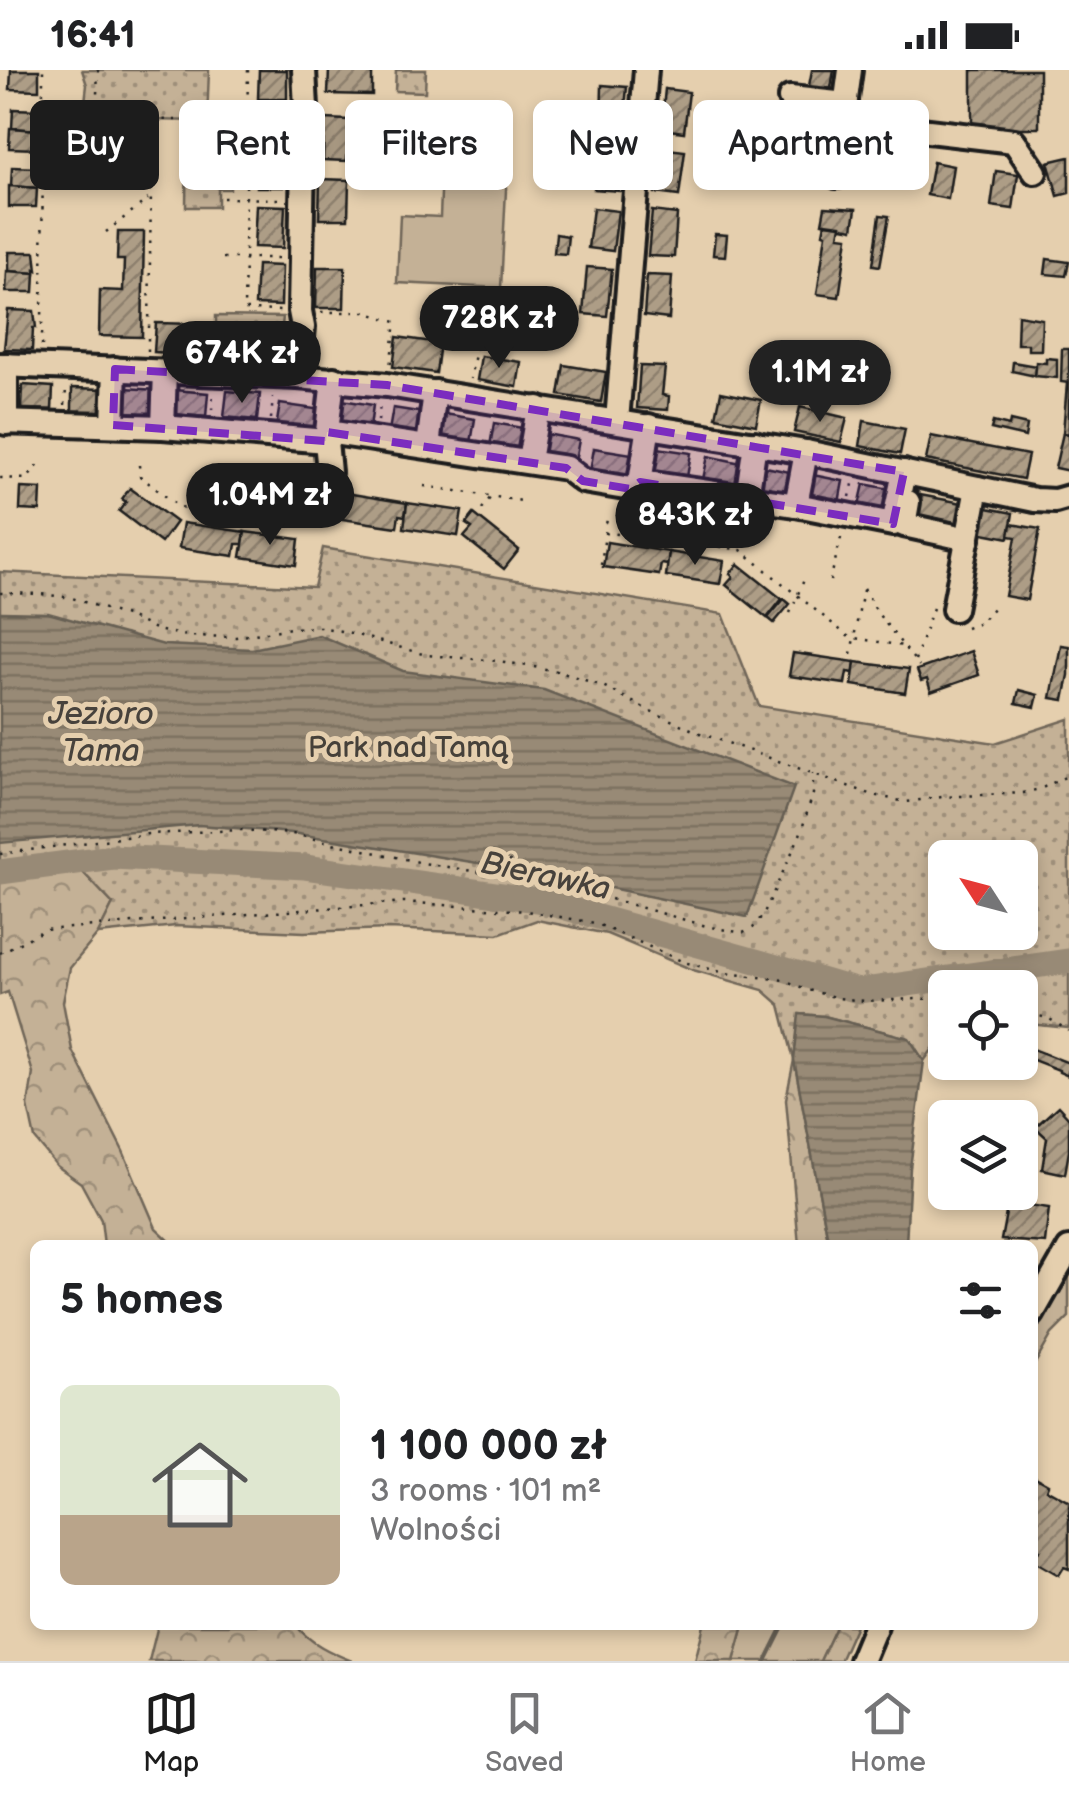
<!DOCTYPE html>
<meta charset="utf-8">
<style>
body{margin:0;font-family:"Balsamiq Sans",sans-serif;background:#f2f2f2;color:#202124;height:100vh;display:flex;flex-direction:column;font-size:38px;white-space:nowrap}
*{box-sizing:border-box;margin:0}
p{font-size:32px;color:#757577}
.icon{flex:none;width:55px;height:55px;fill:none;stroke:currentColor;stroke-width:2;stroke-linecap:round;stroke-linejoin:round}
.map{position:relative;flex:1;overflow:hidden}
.drawer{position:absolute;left:30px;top:1170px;width:1008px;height:390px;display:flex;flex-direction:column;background:#fff;border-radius:15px;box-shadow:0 5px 15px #0003}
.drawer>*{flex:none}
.hud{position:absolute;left:30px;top:30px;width:1010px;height:90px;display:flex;gap:20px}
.needle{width:65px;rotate:306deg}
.buttons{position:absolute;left:928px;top:770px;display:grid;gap:20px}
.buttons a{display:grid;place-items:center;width:110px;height:110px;border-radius:15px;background:#fff;box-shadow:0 5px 15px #0003;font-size:50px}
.price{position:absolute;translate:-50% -85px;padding:0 22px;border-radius:35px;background:#1c1c1c;color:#fff;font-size:32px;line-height:65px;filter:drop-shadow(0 2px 5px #0008)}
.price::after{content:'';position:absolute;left:50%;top:60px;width:30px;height:22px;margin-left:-15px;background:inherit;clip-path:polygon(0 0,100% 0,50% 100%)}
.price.active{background:#222;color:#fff}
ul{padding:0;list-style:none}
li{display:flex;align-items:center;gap:30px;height:250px;padding:0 30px}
li span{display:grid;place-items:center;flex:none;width:280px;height:200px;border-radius:15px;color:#555}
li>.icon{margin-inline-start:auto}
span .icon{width:120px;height:120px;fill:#fffc;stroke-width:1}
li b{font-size:42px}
h2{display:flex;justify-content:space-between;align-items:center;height:120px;padding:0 30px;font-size:42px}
.chip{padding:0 35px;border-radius:15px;background:#fff;box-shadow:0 5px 15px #0003;font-size:35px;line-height:90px}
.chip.active{background:#1c1c1c;color:#fff}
.status{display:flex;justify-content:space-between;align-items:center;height:70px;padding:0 50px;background:#fff;direction:ltr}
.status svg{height:28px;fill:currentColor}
.tab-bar{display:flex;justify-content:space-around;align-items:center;height:140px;border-top:2px solid #e0e0e0;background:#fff;font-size:28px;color:#757577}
.tab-bar a{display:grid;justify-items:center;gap:5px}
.tab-bar .active{color:#1c1c1c}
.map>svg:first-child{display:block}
.grass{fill:#c4b196;stroke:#706659;stroke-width:2.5}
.forest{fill:url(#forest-crowns);stroke:#706659;stroke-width:2.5}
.park{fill:url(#park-dots);stroke:#706659;stroke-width:2.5;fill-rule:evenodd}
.water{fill:url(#water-rules);stroke:#665e52;stroke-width:2.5}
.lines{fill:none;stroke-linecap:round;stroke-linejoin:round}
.stream{stroke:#665e52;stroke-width:4}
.river{stroke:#988a76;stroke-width:25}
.building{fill:url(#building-hatch);stroke:#1c1c1c;stroke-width:2.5}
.minor-casing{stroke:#1c1c1c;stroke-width:30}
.path{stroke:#1c1c1c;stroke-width:2.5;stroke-dasharray:2.5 8;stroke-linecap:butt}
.minor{stroke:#e5cfae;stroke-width:22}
.marked{fill:#7b2cbf;fill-opacity:0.2;stroke:#7b2cbf;stroke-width:8;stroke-dasharray:20 12;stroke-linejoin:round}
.labels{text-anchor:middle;stroke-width:10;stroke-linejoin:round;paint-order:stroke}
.park-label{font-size:30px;fill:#46413a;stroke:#e5cfae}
.water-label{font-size:32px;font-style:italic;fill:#47423c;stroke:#e5cfae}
</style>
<div class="status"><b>16:41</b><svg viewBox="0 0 49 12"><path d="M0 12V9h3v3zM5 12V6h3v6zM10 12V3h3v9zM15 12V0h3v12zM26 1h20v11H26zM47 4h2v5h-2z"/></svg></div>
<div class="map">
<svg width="1069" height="1591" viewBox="0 0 1069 1591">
<defs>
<pattern id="forest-crowns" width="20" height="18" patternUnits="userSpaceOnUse" patternTransform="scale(2.5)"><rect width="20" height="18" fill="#c4b196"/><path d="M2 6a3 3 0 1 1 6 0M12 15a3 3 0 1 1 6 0" fill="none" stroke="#9e8f7a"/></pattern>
<pattern id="park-dots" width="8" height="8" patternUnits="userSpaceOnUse" patternTransform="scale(2.5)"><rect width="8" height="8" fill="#c4b196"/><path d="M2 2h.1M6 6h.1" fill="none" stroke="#9e8f7a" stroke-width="1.8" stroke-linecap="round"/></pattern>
<pattern id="water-rules" width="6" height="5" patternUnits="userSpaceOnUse" patternTransform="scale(2.5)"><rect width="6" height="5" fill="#988a76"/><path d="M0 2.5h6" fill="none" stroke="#7b7060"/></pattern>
<pattern id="building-hatch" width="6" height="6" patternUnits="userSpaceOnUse" patternTransform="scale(2.5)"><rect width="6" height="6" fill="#ad9d86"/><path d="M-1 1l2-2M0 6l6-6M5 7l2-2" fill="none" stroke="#8c7f6d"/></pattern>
</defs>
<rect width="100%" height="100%" fill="#e5cfae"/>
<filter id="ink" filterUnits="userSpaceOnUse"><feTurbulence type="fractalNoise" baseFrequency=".01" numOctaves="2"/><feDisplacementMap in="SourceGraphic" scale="20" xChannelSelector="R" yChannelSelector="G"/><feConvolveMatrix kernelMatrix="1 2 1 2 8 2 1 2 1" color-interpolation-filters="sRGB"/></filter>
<g filter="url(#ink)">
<g class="grass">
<path d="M 443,77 L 508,80 L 501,218 L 397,213 L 400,145 L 440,147 Z"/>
<path d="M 1069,1197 L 1069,1247 L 1052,1264 L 1033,1297 L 1033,1260 Z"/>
<path d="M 744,1555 L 837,1555 L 820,1591 L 734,1591 Z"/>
</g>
<g class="forest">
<path d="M 79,798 L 113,834 L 98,864 L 70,898 L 63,932 L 72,980 L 123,1081 L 156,1158 L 174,1175 L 104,1175 L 101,1150 L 81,1113 L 57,1096 L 35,1069 L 28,1036 L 33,1003 L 8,922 L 0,925 L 0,813 Z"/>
<path d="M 794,990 L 829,1175 L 799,1175 L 786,1029 Z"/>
<path d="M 158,1555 L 296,1555 C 309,1573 332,1583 352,1591 L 149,1591 Z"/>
<path d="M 704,1555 L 744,1555 L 734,1591 L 695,1591 Z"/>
<path d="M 837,1555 L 856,1555 L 840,1591 L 820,1591 Z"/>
</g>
<g class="park">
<path d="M 82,0 L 209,0 L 207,51 L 83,49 L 87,15 Z"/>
<path d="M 396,0 L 426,0 L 425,22 L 395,21 Z"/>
<path d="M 187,60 L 218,60 L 218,74 L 231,74 L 230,119 L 218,119 L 218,137 L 186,137 Z"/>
<path d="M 216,246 L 283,247 L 279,283 L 216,283 Z"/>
<path d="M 323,478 L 723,544 L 759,636 L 995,673 L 1069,649 L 1069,958 L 1020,953 L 1020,918 L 945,918 L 945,962 L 924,991 L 909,968 L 824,946 L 800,944 L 794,990 L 780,935 L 763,920 L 693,900 L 607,864 L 537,850 L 498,864 L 389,859 L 304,862 L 176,856 L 98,864 L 113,834 L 79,798 L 0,813 L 0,502 L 314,517 ZM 945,788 L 1020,788 L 1020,862 L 945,862 Z"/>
</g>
<g class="water">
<path d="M 0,542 L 48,543 L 164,575 L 252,579 L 319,565 L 403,601 L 544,620 L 794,717 L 747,847 L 540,803 L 292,763 L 199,755 L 0,773 Z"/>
<path d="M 799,944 L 824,946 L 909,968 L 924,991 L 910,1098 L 906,1175 L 829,1175 L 794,990 Z"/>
</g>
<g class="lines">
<path class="stream" d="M 766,1591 L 784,1555"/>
<path class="river" d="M 0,802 L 113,787 L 305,797 L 537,830 L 763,893 L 858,921 L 1069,891"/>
</g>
<g class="building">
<path d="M 11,0 L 39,0 L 39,20 L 10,19 Z"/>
<path d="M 259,0 L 287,0 L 287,29 L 258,29 Z"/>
<path d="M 329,0 L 372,0 L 372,25 L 328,24 Z"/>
<path d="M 812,0 L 834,0 L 830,24 L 808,21 Z"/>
<rect x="972" y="0" width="67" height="58"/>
<path d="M 602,15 L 627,17 L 623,58 L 601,56 Z"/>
<path d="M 665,19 L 689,22 L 684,62 L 661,59 Z"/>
<path d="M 793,36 L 814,39 L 809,75 L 787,71 Z"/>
<path d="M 13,39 L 39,40 L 38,49 L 41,49 L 38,60 L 12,58 Z"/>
<path d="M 324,49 L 349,50 L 347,91 L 323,90 Z"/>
<path d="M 10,58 L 38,60 L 37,79 L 9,78 Z"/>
<path d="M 870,62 L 891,65 L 886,100 L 865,97 Z"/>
<path d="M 787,71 L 809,75 L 805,114 L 781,109 Z"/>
<path d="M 598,75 L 623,77 L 619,121 L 594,119 Z"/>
<path d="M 258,78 L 284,79 L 283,117 L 257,117 Z"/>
<path d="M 659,78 L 685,81 L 679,126 L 655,123 Z"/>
<path d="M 415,85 L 427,85 L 426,103 L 414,102 Z"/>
<path d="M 1069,87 L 1069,123 L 1058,126 L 1048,92 Z"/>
<path d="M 933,92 L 953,96 L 948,129 L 927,125 Z"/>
<path d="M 12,97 L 37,98 L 39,115 L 37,118 L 11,116 Z"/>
<path d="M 996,101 L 1018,104 L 1013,139 L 991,136 Z"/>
<path d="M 320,109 L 349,110 L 348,149 L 319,149 Z"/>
<path d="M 9,116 L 37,118 L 36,137 L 9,137 Z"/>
<path d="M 256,135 L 285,136 L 283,178 L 254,177 Z"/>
<path d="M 825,137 L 856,139 L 853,159 L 822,153 Z"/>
<path d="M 593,138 L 618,141 L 613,181 L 588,178 Z"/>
<path d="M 652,141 L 677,144 L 674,187 L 648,186 Z"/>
<path d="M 880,145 L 889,146 L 880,196 L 873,195 Z"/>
<path d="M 825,153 L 841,155 L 839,166 L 848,167 L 839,227 L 817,224 L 826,164 L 823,163 Z"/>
<path d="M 118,162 L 144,162 L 142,267 L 99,266 L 100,220 L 123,221 L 124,190 L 117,190 Z"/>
<path d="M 556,164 L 568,166 L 566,184 L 554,183 Z"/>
<path d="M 715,164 L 727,165 L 725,186 L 713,185 Z"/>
<path d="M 9,182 L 35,182 L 37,200 L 35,199 L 35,203 L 9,201 Z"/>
<path d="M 1047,189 L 1069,192 L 1066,206 L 1045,204 Z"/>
<path d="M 257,195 L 282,196 L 281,236 L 255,235 Z"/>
<path d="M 317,197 L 345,197 L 344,238 L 316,238 Z"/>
<path d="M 587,197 L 612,199 L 607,246 L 583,244 Z"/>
<path d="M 7,201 L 35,203 L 34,222 L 6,222 Z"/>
<path d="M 647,205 L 672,206 L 669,249 L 644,246 Z"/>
<path d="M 8,240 L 34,241 L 36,258 L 33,258 L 32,280 L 4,279 Z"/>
<path d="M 1018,245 L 1042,249 L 1041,280 L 1028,280 L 1028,274 L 1017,274 Z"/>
<path d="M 156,253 L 195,254 L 194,280 L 171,279 L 171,283 L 154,282 Z"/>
<path d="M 397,267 L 440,273 L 436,303 L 393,297 Z"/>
<path d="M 1062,279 L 1069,279 L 1069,313 L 1061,312 Z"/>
<path d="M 481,286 L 521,292 L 517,317 L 477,310 Z"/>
<path d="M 1046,288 L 1057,289 L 1057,308 L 1035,306 L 1036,292 L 1046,293 Z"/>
<path d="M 1013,292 L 1036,296 L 1035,306 L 1012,301 Z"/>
<path d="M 564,295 L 606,302 L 601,332 L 559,325 Z"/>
<path d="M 640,296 L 665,297 L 662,325 L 669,326 L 668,340 L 637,338 Z"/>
<path d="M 1067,313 L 1069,313 L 1069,364 L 1063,363 Z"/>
<path d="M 23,315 L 53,317 L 52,340 L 22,339 Z"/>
<path d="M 72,318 L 105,319 L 104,341 L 72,341 Z"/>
<path d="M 125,318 L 157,320 L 155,345 L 123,343 Z"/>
<path d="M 175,320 L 208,323 L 206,347 L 172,344 Z"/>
<path d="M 227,321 L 260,324 L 257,350 L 224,347 Z"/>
<path d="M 721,322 L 761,330 L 756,355 L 716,347 Z"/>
<path d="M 342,330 L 373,335 L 370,358 L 339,354 Z"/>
<path d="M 280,334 L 322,340 L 319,364 L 276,358 Z"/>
<path d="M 800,337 L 847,348 L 841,372 L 794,362 Z"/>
<path d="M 393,338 L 425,343 L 421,367 L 389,361 Z"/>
<path d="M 445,344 L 475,349 L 471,373 L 441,368 Z"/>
<path d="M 864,351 L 905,359 L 900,384 L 860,376 Z"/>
<path d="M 1010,351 L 1027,355 L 1025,367 L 991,359 L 993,352 L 1009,356 Z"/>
<path d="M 494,353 L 528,359 L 524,382 L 490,376 Z"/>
<path d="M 1063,363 L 1069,364 L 1069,401 L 1055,398 Z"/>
<path d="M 546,364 L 579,370 L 575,391 L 542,385 Z"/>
<path d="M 931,366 L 1028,385 L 1023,409 L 926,390 Z"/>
<path d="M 594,378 L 638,385 L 634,409 L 590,402 Z"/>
<path d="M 658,378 L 691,383 L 687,407 L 654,402 Z"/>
<path d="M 708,386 L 741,393 L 736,416 L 703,409 Z"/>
<path d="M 761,396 L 794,403 L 790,424 L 758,418 Z"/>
<path d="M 813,405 L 843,411 L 839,433 L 809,427 Z"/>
<path d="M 280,406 L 314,409 L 311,436 L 278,433 Z"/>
<path d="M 864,414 L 895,420 L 890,443 L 859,436 Z"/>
<path d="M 21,418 L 41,419 L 40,441 L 20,440 Z"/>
<path d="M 130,418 L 176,452 L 161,473 L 119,441 L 126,432 L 122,429 Z"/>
<path d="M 346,423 L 407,433 L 405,446 L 399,445 L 397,457 L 342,449 Z"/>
<path d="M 915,424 L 962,433 L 958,453 L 910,443 Z"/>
<path d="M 407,433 L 462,441 L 458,466 L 404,458 Z"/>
<path d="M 982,437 L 1013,443 L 1009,468 L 978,462 Z"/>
<path d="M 474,444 L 519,480 L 504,499 L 464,467 L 472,458 L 466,454 Z"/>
<path d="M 183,453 L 245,462 L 243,474 L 236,474 L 234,486 L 179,478 Z"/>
<path d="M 1011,454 L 1040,459 L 1027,530 L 1005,526 L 1016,467 L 1009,466 Z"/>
<path d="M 245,462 L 299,469 L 296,495 L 241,487 Z"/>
<path d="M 607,472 L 669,482 L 668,495 L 661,494 L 659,505 L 603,497 Z"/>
<path d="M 669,482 L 724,491 L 720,514 L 666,506 Z"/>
<path d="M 738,494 L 782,529 L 767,548 L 726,515 L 733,507 L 730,504 Z"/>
<path d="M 784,529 L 790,534 L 774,553 L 768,548 Z"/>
<path d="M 1061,575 L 1069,576 L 1069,605 L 1064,630 L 1051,628 Z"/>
<path d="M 971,581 L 979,605 L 931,622 L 927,609 L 921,611 L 917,600 Z"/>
<path d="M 793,583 L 855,592 L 854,603 L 847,602 L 845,614 L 789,606 Z"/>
<path d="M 855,592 L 909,599 L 905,623 L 852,615 Z"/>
<path d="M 1019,620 L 1038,625 L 1035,637 L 1016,633 Z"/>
<path d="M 1020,974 L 1069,993 L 1068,1006 L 1059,1002 L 1059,1000 L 1020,985 Z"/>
<path d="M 1058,1036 L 1069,1048 L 1069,1081 L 1065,1104 L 1042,1099 L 1047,1068 L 1035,1057 Z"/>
<path d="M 1008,1132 L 1049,1138 L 1045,1173 L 1001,1170 Z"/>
<path d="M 1032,1405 L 1048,1414 L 1046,1419 L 1069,1432 L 1069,1499 L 1064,1497 L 1059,1505 L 1033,1490 L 1040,1480 L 1032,1475 Z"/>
</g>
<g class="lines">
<g class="minor-casing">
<g id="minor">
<path d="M 850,0 L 843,51 L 1014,71 L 1035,102"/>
<path d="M 790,28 L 846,34"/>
<path d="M 837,106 L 843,51"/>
<path d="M 0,295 L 298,307 L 387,315 L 806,382 L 1035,430 L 1055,431 L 1069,427"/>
<path d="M 6,295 L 6,353"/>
<path d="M 298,307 L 303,257 L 300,241 L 303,87 L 306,38 L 304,0"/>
<path d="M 617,351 L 646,0"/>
<path d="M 0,352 L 163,357 L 326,371"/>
<path d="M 113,355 L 115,299"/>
<path d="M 163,357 L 165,301"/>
<path d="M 327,362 L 566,398 L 583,411 L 631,419 L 640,412 L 796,435 L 893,454 L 904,402"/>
<path d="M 428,376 L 435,322"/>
<path d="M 529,391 L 538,338"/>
<path d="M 329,402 L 326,371 L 333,309"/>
<path d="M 640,412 L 649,356"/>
<path d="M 747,428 L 755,373"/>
<path d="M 908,432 L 904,455 L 968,469"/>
<path d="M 796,435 L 806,382"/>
<path d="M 954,539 L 977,418"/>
<path d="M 1032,1244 L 1069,1179"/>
<path d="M 861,1591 L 876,1555"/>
</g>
</g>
<g class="path">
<path d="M 98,0 L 96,48 L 176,50"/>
<path d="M 248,0 L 244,240 L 283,241"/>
<path d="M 44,32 L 77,32"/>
<path d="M 223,128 L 282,129"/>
<path d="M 106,162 L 148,129"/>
<path d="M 223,188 L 281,188"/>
<path d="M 321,242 L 365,242 L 396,252 L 390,297"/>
<path d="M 149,258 L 152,50"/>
<path d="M 449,270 L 477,274 L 470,309"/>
<path d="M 42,276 L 43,0"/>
<path d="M 148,281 L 148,267"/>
<path d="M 65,335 L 66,318"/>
<path d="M 212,340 L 213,323"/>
<path d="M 271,349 L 273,327"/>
<path d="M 378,351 L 380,334"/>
<path d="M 139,395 L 140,406 L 179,437 L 322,451"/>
<path d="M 0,408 L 27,409 L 41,392"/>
<path d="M 424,416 L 522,431"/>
<path d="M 850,427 L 854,410"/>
<path d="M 482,439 L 490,428"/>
<path d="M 605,463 L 667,468 L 741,480 L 849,567 L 903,576"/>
<path d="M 601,495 L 607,448"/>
<path d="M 830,511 L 842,464"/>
<path d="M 863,519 L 879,545 L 919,596"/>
<path d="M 0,523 L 41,524 L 72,528 L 129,547 L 157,560 L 186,566 L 236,567 L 291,558 L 320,557 L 347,562 L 426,585 L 499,591 L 557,601 L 603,616 L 644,638 L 700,663 L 873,725 L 906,732 L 942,727 L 1023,723 L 1040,719 L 1069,705"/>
<path d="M 790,543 L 806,505"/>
<path d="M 966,558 L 980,553 L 995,536"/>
<path d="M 851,584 L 863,520"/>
<path d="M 915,590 L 934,535"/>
<path d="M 0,784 L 148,764 L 242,760 L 292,764 L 423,793 L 565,816 L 710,857 L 743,863 L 753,858 L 763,845 L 800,765 L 813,724 L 813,703"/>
<path d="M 0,883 L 44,860 L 404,832 L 526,841 L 595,853 L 684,892 L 725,903 L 784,910 L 808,920 L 838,928 L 865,931 L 945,928"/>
<path d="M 1020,942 L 1048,948 L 1069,961"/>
</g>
<use href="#minor" class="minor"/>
</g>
</g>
<path class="marked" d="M 115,299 L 387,315 L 904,402 L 893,454 L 640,412 L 631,419 L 583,411 L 566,398 L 327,362 L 326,371 L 113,355 Z"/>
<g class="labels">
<g class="park-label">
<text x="408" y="687">Park nad Tamą</text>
</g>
<g class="water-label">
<text x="101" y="654">Jezioro<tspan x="101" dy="37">Tama</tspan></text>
<text transform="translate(546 805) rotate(12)" y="11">Bierawka</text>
</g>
</g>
</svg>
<div class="buttons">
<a><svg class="needle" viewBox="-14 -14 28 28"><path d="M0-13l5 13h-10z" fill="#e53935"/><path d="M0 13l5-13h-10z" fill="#757577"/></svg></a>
<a><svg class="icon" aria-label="locate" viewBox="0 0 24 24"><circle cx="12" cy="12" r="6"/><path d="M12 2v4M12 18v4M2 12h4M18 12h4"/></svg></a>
<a><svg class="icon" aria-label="layers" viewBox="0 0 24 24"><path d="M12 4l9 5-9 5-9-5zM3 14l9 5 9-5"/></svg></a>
</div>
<b class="price" style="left:499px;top:301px">728K zł</b>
<b class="price" style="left:242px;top:336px">674K zł</b>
<b class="price active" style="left:820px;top:355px">1.1M zł</b>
<b class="price" style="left:270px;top:478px">1.04M zł</b>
<b class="price" style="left:695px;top:498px">843K zł</b>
<div class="hud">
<a class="chip active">Buy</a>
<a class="chip">Rent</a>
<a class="chip">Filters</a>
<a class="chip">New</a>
<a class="chip">Apartment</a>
</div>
<section class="drawer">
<h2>5 homes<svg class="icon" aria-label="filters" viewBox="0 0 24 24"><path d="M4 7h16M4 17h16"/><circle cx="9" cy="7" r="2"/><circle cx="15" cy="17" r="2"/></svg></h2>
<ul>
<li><span style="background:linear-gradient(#dfe7d0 65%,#b9a48a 0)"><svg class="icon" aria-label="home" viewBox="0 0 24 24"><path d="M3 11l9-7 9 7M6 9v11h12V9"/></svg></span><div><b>1 100 000 zł</b><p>3 rooms · 101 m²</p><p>Wolności</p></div></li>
</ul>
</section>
</div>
<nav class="tab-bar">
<a class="active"><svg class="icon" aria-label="map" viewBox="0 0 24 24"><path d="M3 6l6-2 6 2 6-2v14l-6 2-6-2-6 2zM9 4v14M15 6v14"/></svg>Map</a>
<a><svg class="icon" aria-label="saved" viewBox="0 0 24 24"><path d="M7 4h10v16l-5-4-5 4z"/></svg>Saved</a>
<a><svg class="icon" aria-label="home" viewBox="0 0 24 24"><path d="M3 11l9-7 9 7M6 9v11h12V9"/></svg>Home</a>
</nav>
